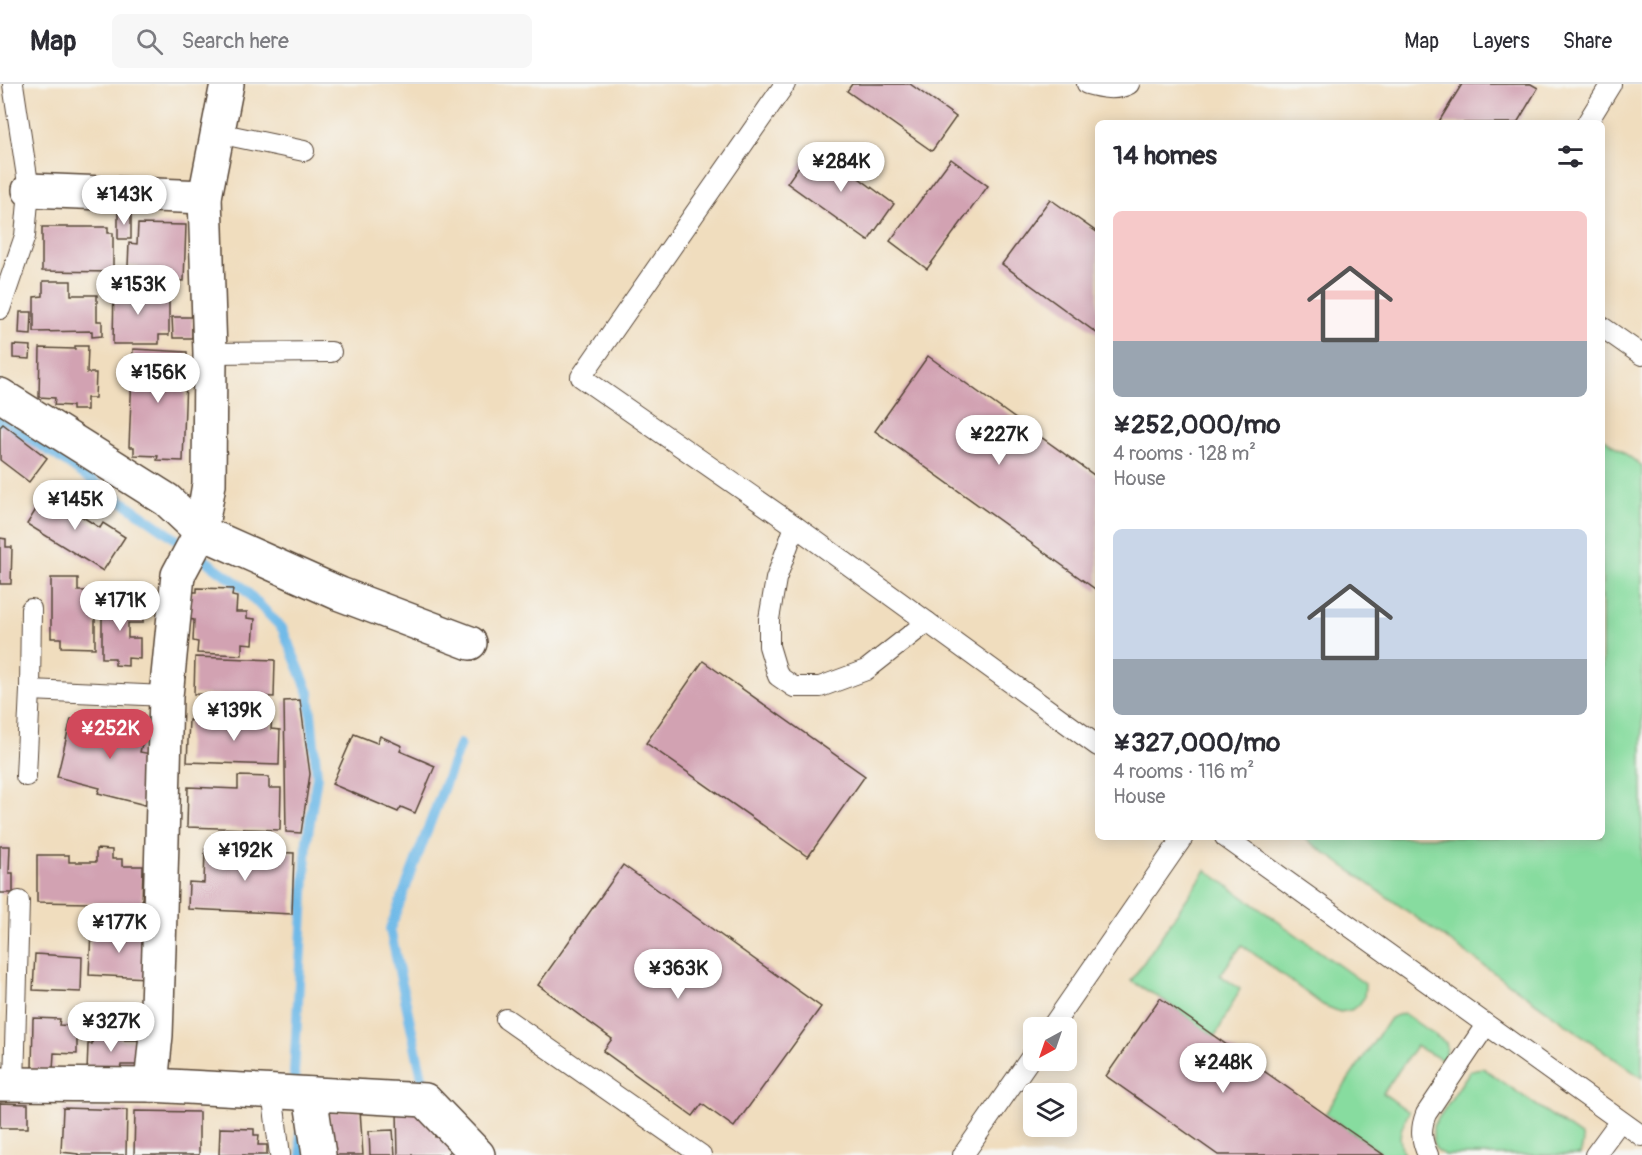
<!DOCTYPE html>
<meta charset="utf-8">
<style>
body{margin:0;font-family:Pangolin,sans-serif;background:#f7f7f7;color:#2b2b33;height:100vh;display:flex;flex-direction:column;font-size:22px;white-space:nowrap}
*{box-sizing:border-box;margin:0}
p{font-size:20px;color:#7c7c81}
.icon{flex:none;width:33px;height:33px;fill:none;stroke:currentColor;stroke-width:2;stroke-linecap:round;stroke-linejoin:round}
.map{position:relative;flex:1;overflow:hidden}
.panel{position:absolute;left:1095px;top:36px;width:510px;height:720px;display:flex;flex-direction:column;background:#fff;border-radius:9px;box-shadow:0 3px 15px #0003}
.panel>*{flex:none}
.needle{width:39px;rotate:220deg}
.fabs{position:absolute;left:1023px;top:933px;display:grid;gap:12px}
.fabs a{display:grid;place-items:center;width:54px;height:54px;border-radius:9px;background:#fff;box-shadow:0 3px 15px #0003;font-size:30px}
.price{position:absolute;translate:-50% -51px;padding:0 14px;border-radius:21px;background:#fff;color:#222;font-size:20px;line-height:39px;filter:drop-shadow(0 2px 3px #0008)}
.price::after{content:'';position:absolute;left:50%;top:36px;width:18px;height:14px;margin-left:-9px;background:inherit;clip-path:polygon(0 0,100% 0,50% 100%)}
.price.current{background:#d1495b;color:#fff}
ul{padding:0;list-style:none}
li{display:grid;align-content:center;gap:12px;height:318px;padding:0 18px}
li span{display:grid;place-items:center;height:186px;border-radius:9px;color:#555}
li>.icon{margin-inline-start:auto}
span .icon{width:108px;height:108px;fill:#fffc;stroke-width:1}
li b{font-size:26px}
h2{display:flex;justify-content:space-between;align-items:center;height:72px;padding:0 18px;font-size:26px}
header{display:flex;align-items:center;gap:36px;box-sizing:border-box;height:84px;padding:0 30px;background:#fff;border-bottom:2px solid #e1e1e2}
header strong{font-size:28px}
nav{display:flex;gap:33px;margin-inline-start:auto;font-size:21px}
.search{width:420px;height:54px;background:#f7f7f7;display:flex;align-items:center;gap:15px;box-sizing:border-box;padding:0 21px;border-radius:9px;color:#7c7c81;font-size:22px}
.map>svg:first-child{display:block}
.green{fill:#87dc9f;stroke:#61835e;stroke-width:1.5}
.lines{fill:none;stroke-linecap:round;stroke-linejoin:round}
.stream{stroke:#6fbae8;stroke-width:10}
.building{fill:#d2a2b2}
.lane-casing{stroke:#564536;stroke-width:22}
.street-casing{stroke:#564536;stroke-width:36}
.lane{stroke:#fff;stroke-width:20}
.street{stroke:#fff;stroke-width:33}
</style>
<header>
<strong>Map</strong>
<div class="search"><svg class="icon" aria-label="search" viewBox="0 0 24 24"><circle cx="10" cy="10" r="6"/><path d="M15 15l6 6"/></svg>Search here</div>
<nav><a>Map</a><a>Layers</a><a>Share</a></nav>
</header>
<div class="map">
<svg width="1642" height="1071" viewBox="0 0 1642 1071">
<rect width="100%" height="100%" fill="#f6f6f2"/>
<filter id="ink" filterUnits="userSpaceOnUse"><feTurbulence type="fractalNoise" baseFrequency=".0167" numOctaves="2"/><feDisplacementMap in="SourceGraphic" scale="12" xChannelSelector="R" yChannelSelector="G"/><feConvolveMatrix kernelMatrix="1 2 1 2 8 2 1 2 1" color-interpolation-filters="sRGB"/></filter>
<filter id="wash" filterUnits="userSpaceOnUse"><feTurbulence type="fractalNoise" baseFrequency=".008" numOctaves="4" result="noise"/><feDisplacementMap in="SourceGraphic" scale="24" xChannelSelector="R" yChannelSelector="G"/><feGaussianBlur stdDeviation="1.35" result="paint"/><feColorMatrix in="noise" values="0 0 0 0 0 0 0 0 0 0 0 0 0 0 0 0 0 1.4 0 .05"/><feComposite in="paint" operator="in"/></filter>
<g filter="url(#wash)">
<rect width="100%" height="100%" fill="#f0ddbe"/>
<g class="green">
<path d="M 1602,353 L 1642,382 L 1642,994 L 1303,753 L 1602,753 Z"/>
<path d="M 1206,786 L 1365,900 L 1364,914 L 1358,922 L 1351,926 L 1340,928 L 1323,921 L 1242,861 L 1220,891 L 1240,905 L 1215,953 L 1160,914 L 1131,897 Z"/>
<path d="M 1403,929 L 1446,959 L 1447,964 L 1444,977 L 1416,962 L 1383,1009 L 1409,1028 C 1400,1046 1397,1052 1404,1071 L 1384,1071 L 1325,1030 L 1390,934 Z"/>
<path d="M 1483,984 L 1582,1053 L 1583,1060 L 1580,1071 L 1444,1071 L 1436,1065 L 1433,1058 L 1433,1042 L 1470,987 L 1476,985 Z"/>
</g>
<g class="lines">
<g class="stream">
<path d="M 0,336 L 54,370 L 162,445 L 241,502 L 282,544 L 309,609 L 317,692 L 307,756 L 294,989 L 296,1005"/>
<path d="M 429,1009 L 424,1003 L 390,845 L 460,660"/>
<path d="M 300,1050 L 302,1071"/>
</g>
</g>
<g id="blocks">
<g class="building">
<path d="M 852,0 L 910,0 L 956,33 L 932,67 L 847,7 Z"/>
<path d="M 1462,0 L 1531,0 L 1538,4 L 1517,39 L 1438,39 Z"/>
<path d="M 814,61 L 894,120 L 868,157 L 787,99 Z"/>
<path d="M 951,75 L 988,102 L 927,185 L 890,157 Z"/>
<path d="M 1050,115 L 1098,149 L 1098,250 L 1002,180 Z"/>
<rect x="118" y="129" width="13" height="26"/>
<path d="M 138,140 L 186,141 L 184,197 L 138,195 L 138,182 L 128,182 L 129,159 L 137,160 Z"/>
<path d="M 42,143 L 108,143 L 108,149 L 113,149 L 113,188 L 42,187 Z"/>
<path d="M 43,197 L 71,197 L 71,211 L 97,211 L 97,237 L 102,237 L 102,252 L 92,253 L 92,247 L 34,248 L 34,213 L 43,212 Z"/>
<path d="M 114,199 L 145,200 L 145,216 L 169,217 L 169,251 L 159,251 L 159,260 L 113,260 Z"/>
<path d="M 20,228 L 32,228 L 31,251 L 19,250 Z"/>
<path d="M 172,233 L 192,233 L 192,254 L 173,254 Z"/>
<path d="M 13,261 L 31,262 L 30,275 L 13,274 Z"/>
<path d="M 75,262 L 88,262 L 87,289 L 96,289 L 95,314 L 87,314 L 87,326 L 72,326 L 72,322 L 54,321 L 55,314 L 39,313 L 40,264 L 75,265 Z"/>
<path d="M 133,265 L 187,268 L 183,377 L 157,376 L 158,372 L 134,371 L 134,363 L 129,363 Z"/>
<path d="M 928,272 L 1098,394 L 1098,507 L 875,347 Z"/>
<path d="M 3,340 L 47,374 L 29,398 L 0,376 L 0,343 Z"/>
<path d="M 48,406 L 70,420 L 67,423 L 100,444 L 103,439 L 125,453 L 103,487 L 27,440 Z"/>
<path d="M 0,454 L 6,455 L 6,463 L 12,463 L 11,500 L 0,500 Z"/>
<path d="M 51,494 L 78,494 L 78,507 L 91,507 L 91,520 L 95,521 L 95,564 L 61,563 L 61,554 L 51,554 Z"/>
<path d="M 197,504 L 233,505 L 232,512 L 237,513 L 236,528 L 247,528 L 247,534 L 255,535 L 253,560 L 242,559 L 242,571 L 197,569 L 198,558 L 193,557 L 194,536 L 188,535 L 190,508 L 197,508 Z"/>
<path d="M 102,520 L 143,520 L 143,539 L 128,539 L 128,554 L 140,554 L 140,575 L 128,574 L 128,582 L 115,581 L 115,574 L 102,574 Z"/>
<path d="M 195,573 L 275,576 L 274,613 L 194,610 Z"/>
<path d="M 703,577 L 865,692 L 808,773 L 646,659 Z"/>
<path d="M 300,616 L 310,690 L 301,749 L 286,748 L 284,617 Z"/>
<path d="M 241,631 L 272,632 L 271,645 L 280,646 L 279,681 L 187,678 L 189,636 L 241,638 Z"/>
<path d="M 97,633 L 146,645 L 140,668 L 156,671 L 153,723 L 98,709 L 100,704 L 57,693 L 71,635 L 95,641 Z"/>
<path d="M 354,650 L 377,659 L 380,652 L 402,662 L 400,667 L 435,682 L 415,729 L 401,723 L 398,728 L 332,700 Z"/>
<path d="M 238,692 L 269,693 L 269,704 L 281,704 L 280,746 L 187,743 L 188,703 L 238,705 Z"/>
<path d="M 0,762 L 10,762 L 9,789 L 13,789 L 13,809 L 0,809 Z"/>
<path d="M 96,765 L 112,766 L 112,775 L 122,775 L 122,782 L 143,782 L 142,820 L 37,818 L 37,771 L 69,771 L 69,778 L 96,778 Z"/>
<path d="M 205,765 L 294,769 L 292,830 L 188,825 L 189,798 L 204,799 Z"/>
<path d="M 623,781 L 821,923 L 734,1043 L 702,1020 L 693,1032 L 603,967 L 612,955 L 538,901 Z"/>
<path d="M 91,846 L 149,849 L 147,894 L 89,891 Z"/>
<path d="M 35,870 L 82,873 L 81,908 L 33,906 Z"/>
<path d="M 1160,914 L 1325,1030 L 1384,1071 L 1218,1071 L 1106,992 Z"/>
<path d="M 33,934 L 60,935 L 59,941 L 77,942 L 77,970 L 54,969 L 53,986 L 32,986 Z"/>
<path d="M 93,949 L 120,950 L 120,956 L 139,956 L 137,981 L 121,981 L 120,989 L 87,988 L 88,960 L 92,960 Z"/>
<path d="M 0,1019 L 28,1020 L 28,1044 L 0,1044 Z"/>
<path d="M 63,1024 L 127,1026 L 126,1071 L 78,1071 L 78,1070 L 61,1068 Z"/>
<path d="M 360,1026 L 363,1071 L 332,1071 L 329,1028 Z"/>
<path d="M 135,1027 L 199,1028 L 199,1071 L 134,1071 Z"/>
<path d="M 397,1028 L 418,1028 L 434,1045 L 435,1053 L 442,1052 L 449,1061 L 449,1071 L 398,1071 Z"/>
<path d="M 220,1044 L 254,1045 L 254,1051 L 259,1051 L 258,1061 L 267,1061 L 267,1071 L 219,1071 Z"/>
<path d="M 393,1046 L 395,1071 L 370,1071 L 369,1047 Z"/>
</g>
</g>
</g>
<g filter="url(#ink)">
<use href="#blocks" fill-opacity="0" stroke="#564536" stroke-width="1.5"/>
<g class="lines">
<g class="lane-casing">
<g id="lane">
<path d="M 785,0 L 581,293 L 795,442 L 1098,662"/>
<path d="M 1087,0 C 1101,4 1116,7 1129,0"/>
<path d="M 1587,39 L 1611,0"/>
<path d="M 218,49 L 304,67"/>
<path d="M 0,225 L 25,152 L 29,106 L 13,0"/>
<path d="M 1602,243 L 1642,271"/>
<path d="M 210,269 L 331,268"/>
<path d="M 795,442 L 776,495 L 769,535 L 769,562 L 778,592 L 794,603 L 820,603 L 866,586 L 927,538"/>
<path d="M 30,606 L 166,612"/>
<path d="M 26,692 L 30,606 L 31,525"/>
<path d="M 1225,753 L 1642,1052"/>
<path d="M 506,935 L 701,1071"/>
<path d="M 1051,944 L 1183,753"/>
<path d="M 14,1000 L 19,817"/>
<path d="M 272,1008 L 280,1071"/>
<path d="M 963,1071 L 1034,969"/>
<path d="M 1428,1071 C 1421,1056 1420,1045 1426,1030 L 1486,941"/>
<path d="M 1595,1071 L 1620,1037"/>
</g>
</g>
<g class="street-casing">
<g id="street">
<path d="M 29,106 L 205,113"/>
<path d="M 0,311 L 167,416 L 201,448 L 340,510 L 470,559"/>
<path d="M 0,1000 L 151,1001 L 156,951 L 159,864 L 166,612 L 178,491 L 201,448 L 209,400 L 210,269 L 205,113 L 227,0"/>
<path d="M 151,1001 L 425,1016 L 478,1071"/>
<path d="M 310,1010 L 319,1071"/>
</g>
</g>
<use href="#lane" class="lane"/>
<use href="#street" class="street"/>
</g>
</g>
</svg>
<div class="fabs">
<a><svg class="needle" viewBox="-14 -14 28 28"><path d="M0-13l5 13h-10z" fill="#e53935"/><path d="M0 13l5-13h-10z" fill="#7c7c81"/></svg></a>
<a><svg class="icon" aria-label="layers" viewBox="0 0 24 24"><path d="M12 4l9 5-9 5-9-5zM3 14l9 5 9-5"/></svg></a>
</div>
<b class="price" style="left:841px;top:109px">¥284K</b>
<b class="price" style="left:124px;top:142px">¥143K</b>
<b class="price" style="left:138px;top:232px">¥153K</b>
<b class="price" style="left:158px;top:320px">¥156K</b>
<b class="price" style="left:999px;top:382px">¥227K</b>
<b class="price" style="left:75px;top:447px">¥145K</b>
<b class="price" style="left:120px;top:548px">¥171K</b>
<b class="price" style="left:234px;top:658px">¥139K</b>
<b class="price current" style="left:110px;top:676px">¥252K</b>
<b class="price" style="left:245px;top:798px">¥192K</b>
<b class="price" style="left:119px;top:870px">¥177K</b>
<b class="price" style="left:678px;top:916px">¥363K</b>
<b class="price" style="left:111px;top:969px">¥327K</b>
<b class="price" style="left:1223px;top:1010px">¥248K</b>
<section class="panel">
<h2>14 homes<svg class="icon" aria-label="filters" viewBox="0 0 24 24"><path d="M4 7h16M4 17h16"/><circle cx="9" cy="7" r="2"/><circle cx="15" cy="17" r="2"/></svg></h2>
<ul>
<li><span style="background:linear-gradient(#f6c9c9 70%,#9aa5b1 0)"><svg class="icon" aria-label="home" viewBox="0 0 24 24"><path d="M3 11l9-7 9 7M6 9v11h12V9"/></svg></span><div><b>¥252,000/mo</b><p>4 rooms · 128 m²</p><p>House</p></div></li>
<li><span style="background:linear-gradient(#c9d6e8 70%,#9aa5b1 0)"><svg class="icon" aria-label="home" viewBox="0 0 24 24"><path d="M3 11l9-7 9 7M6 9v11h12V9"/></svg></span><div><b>¥327,000/mo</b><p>4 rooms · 116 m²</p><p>House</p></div></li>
</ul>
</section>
</div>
